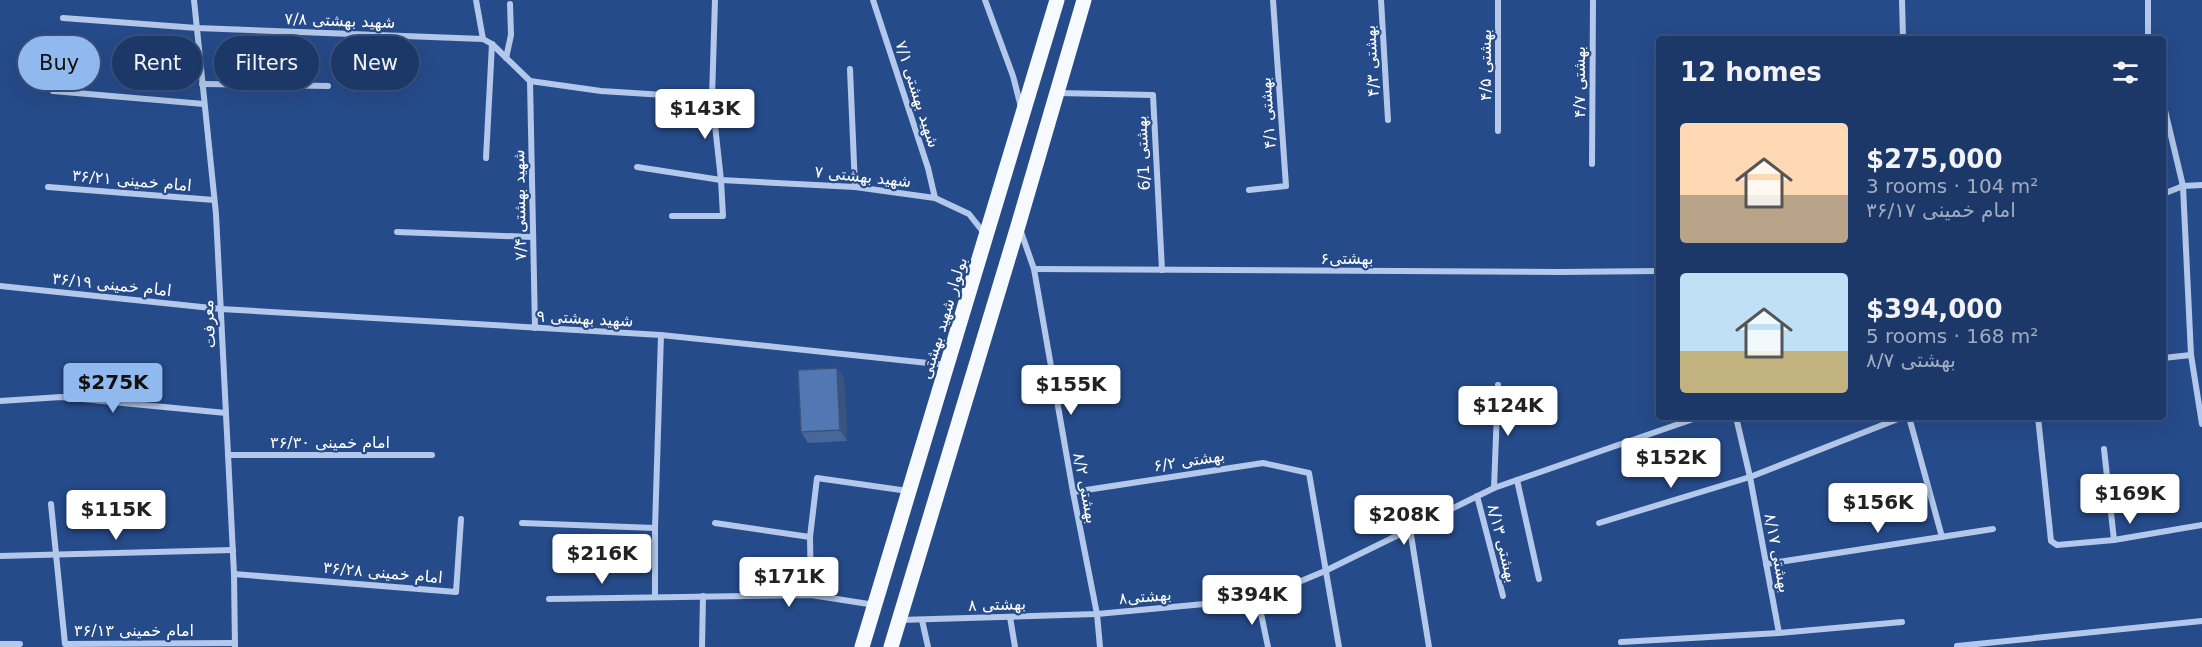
<!DOCTYPE html>
<meta charset="utf-8">
<style>
body{margin:0;font-family:"DejaVu Sans","Noto Sans Arabic",sans-serif;background:#294371;color:#f1f3f6;height:100vh;display:flex;flex-direction:column;font-size:22px;white-space:nowrap}
*{box-sizing:border-box;margin:0}
p{font-size:20px;color:#a0acc0}
.icon{flex:none;width:33px;height:33px;fill:none;stroke:currentColor;stroke-width:2;stroke-linecap:round;stroke-linejoin:round}
.map{position:relative;flex:1;overflow:hidden}
.details{position:absolute;left:1656px;top:36px;width:510px;height:384px;display:flex;flex-direction:column;background:#1c3868;border-radius:6px;box-shadow:0 6px 24px #0002,0 0 0 2px #3a527c}
.details>*{flex:none}
.top-card{position:absolute;left:18px;top:36px;width:570px;height:54px;display:flex;gap:12px}
.price{position:absolute;translate:-50% -51px;padding:0 14px;border-radius:6px;background:#fff;color:#222;font-size:20px;line-height:39px;filter:drop-shadow(0 2px 3px #0008)}
.price::after{content:'';position:absolute;left:50%;top:36px;width:18px;height:14px;margin-left:-9px;background:inherit;clip-path:polygon(0 0,100% 0,50% 100%)}
.price.current{background:#90b9f0;color:#111}
ul{padding:0;list-style:none}
li{display:flex;align-items:center;gap:18px;height:150px;padding:0 24px}
li span{display:grid;place-items:center;flex:none;width:168px;height:120px;border-radius:6px;color:#555}
li>.icon{margin-inline-start:auto}
span .icon{width:72px;height:72px;fill:#fffc;stroke-width:1}
li b{font-size:26px}
h2{display:flex;justify-content:space-between;align-items:center;height:72px;padding:0 24px;font-size:26px}
.pill{padding:0 21px;border-radius:27px;background:#1c3868;box-shadow:0 6px 24px #0002,0 0 0 2px #3a527c;font-size:21px;line-height:54px}
.pill.current{background:#90b9f0;color:#111}
.map>svg:first-child{display:block}
.lines{fill:none;stroke-linecap:round;stroke-linejoin:round}
.street{stroke:#b3c8ea;stroke-width:6}
.primary{stroke:#f6f9fe;stroke-width:15}
.wall{fill:#476699}
.shaded-wall{fill:#39537d}
.building{fill:#5277b2;stroke:#39537d;stroke-width:1.5}
.labels{text-anchor:middle;stroke-width:4.5;stroke-linejoin:round;paint-order:stroke}
.street-label{font-size:16px;fill:#fff;stroke:#264b8a}
</style>
<div class="map">
<svg width="2202" height="647" viewBox="0 0 2202 647">
<rect width="100%" height="100%" fill="#264b8a"/>
<g class="lines">
<g class="street">
<path d="M 194,0 L 216,214 L 234,574 L 235,647"/>
<path d="M 476,0 L 483,39"/>
<path d="M 873,0 L 928,168 L 935,198"/>
<path d="M 985,0 L 1013,76 L 1021,107"/>
<path d="M 1381,0 L 1388,120"/>
<path d="M 1902,0 L 1903,39"/>
<path d="M 63,18 L 197,28 L 483,39 L 492,44 L 530,81 L 601,91 L 712,98"/>
<path d="M 2148,39 L 2148,0"/>
<path d="M 506,58 L 511,35 L 510,4"/>
<path d="M 850,69 L 855,187"/>
<path d="M 530,81 L 535,328"/>
<path d="M 202,84 L 328,86"/>
<path d="M 53,91 L 204,104"/>
<path d="M 1057,93 L 1153,95 L 1162,270"/>
<path d="M 2163,102 L 2183,186 L 2191,355 L 2202,424"/>
<path d="M 1498,131 L 1498,0"/>
<path d="M 486,158 L 492,44"/>
<path d="M 1592,164 L 1593,0"/>
<path d="M 637,167 L 721,180 L 855,187 L 935,198 L 969,214 L 984,233"/>
<path d="M 48,187 L 214,200"/>
<path d="M 1249,190 L 1286,186 L 1273,0"/>
<path d="M 2163,194 L 2183,186 L 2202,185"/>
<path d="M 672,216 L 723,216 L 721,180 L 712,98 L 715,0"/>
<path d="M 1020,229 L 1034,269 L 1073,492 L 1097,614 L 1100,647"/>
<path d="M 397,232 L 533,237"/>
<path d="M 1034,269 L 1560,272 L 1659,271"/>
<path d="M 0,286 L 221,309 L 661,335 L 947,365"/>
<path d="M 2163,358 L 2191,355"/>
<path d="M 0,401 L 61,397 L 226,413"/>
<path d="M 1736,417 L 1750,477 L 1779,633"/>
<path d="M 1909,417 L 1942,537"/>
<path d="M 2038,417 L 2051,541 L 2057,545 L 2114,540 L 2202,525"/>
<path d="M 2104,449 L 2114,540"/>
<path d="M 228,455 L 432,455"/>
<path d="M 1517,480 L 1539,579"/>
<path d="M 1494,488 L 1498,385"/>
<path d="M 1073,492 L 1263,463 L 1309,473 L 1339,647"/>
<path d="M 1477,496 L 1503,596"/>
<path d="M 51,504 L 65,644 L 235,643"/>
<path d="M 522,523 L 655,528"/>
<path d="M 715,523 L 810,537"/>
<path d="M 1599,523 L 1750,477 L 1903,417"/>
<path d="M 1410,529 L 1429,647"/>
<path d="M 0,556 L 233,550"/>
<path d="M 1766,564 L 1993,529"/>
<path d="M 234,574 L 456,592 L 461,519"/>
<path d="M 811,595 L 810,537 L 817,478 L 908,491"/>
<path d="M 655,596 L 655,528 L 661,335"/>
<path d="M 549,599 L 811,595 L 875,605"/>
<path d="M 1258,599 L 1268,647"/>
<path d="M 1010,617 L 1015,647"/>
<path d="M 900,620 L 1097,614 L 1258,599 L 1325,571 L 1494,488 L 1699,417"/>
<path d="M 922,620 L 928,647"/>
<path d="M 1621,642 L 1779,633 L 1902,622"/>
<path d="M 0,644 L 20,644"/>
<path d="M 1957,646 L 2202,621"/>
<path d="M 702,647 L 703,596"/>
</g>
<g class="primary">
<path d="M 862,647 L 1057,0"/>
<path d="M 891,647 L 1018,226 L 1084,0"/>
</g>
</g>
<path class="wall" d="M 837,368 L 844,378 L 847,441 L 808,443 L 801,432 Z"/>
<path class="shaded-wall" d="M 837,368 L 844,378 L 847,441 L 840,430 Z"/>
<path class="building" d="M 837,368 L 840,430 L 801,432 L 798,370 Z"/>
<g class="labels">
<g class="street-label">
<text transform="translate(340 20) rotate(2)" y="6">شهید بهشتی ۷/۸</text>
<text transform="translate(1371 61) rotate(-93)" y="6">بهشتی ۴/۳</text>
<text transform="translate(1485 65) rotate(-90)" y="6">بهشتی ۴/۵</text>
<text transform="translate(1579 82) rotate(-90)" y="6">بهشتی ۴/۷</text>
<text transform="translate(918 94) rotate(72)" y="6">شهید بهشتی ۷/۱</text>
<text transform="translate(1267 113) rotate(-94)" y="6">بهشتی ۴/۱</text>
<text transform="translate(1142 153) rotate(-93)" y="6">بهشتی 6/1</text>
<text transform="translate(863 176) rotate(6)" y="6">شهید بهشتی ۷</text>
<text transform="translate(132 180) rotate(5)" y="6">امام خمینی ۳۶/۲۱</text>
<text transform="translate(519 205) rotate(-91)" y="6">شهید بهشتی ۷/۴</text>
<text x="1347" y="264">بهشتی۶</text>
<text transform="translate(112 284) rotate(6)" y="6">امام خمینی ۳۶/۱۹</text>
<text transform="translate(585 318) rotate(3)" y="6">شهید بهشتی ۹</text>
<text transform="translate(943 318) rotate(-73)" y="6">بولوار شهید بهشتی</text>
<text transform="translate(208 324) rotate(-93)" y="6">معرفت</text>
<text x="330" y="448">امام خمینی ۳۶/۳۰</text>
<text transform="translate(1189 460) rotate(-9)" y="6">بهشتی ۶/۲</text>
<text transform="translate(1086 488) rotate(79)" y="6">بهشتی ۸/۲</text>
<text transform="translate(1503 543) rotate(76)" y="6">بهشتی ۸/۱۳</text>
<text transform="translate(1778 553) rotate(79)" y="6">بهشتی ۸/۱۷</text>
<text transform="translate(383 572) rotate(5)" y="6">امام خمینی ۳۶/۲۸</text>
<text transform="translate(1145 596) rotate(-5)" y="6">بهشتی۸</text>
<text transform="translate(997 604) rotate(-2)" y="6">۸ بهشتی</text>
<text x="134" y="636">امام خمینی ۳۶/۱۳</text>
</g>
</g>
</svg>
<b class="price" style="left:705px;top:140px">$143K</b>
<b class="price current" style="left:113px;top:414px">$275K</b>
<b class="price" style="left:1071px;top:416px">$155K</b>
<b class="price" style="left:1508px;top:437px">$124K</b>
<b class="price" style="left:1671px;top:489px">$152K</b>
<b class="price" style="left:2130px;top:525px">$169K</b>
<b class="price" style="left:1878px;top:534px">$156K</b>
<b class="price" style="left:116px;top:541px">$115K</b>
<b class="price" style="left:1404px;top:546px">$208K</b>
<b class="price" style="left:602px;top:585px">$216K</b>
<b class="price" style="left:789px;top:608px">$171K</b>
<b class="price" style="left:1252px;top:626px">$394K</b>
<div class="top-card">
<a class="pill current">Buy</a>
<a class="pill">Rent</a>
<a class="pill">Filters</a>
<a class="pill">New</a>
</div>
<section class="details">
<h2>12 homes<svg class="icon" aria-label="filters" viewBox="0 0 24 24"><path d="M4 7h16M4 17h16"/><circle cx="9" cy="7" r="2"/><circle cx="15" cy="17" r="2"/></svg></h2>
<ul>
<li><span style="background:linear-gradient(#ffd9b3 60%,#b9a48a 0)"><svg class="icon" aria-label="home" viewBox="0 0 24 24"><path d="M3 11l9-7 9 7M6 9v11h12V9"/></svg></span><div><b>$275,000</b><p>3 rooms · 104 m²</p><p>امام خمینی ۳۶/۱۷</p></div></li>
<li><span style="background:linear-gradient(#bfe0f5 65%,#c2b280 0)"><svg class="icon" aria-label="home" viewBox="0 0 24 24"><path d="M3 11l9-7 9 7M6 9v11h12V9"/></svg></span><div><b>$394,000</b><p>5 rooms · 168 m²</p><p>بهشتی ۸/۷</p></div></li>
</ul>
</section>
</div>
